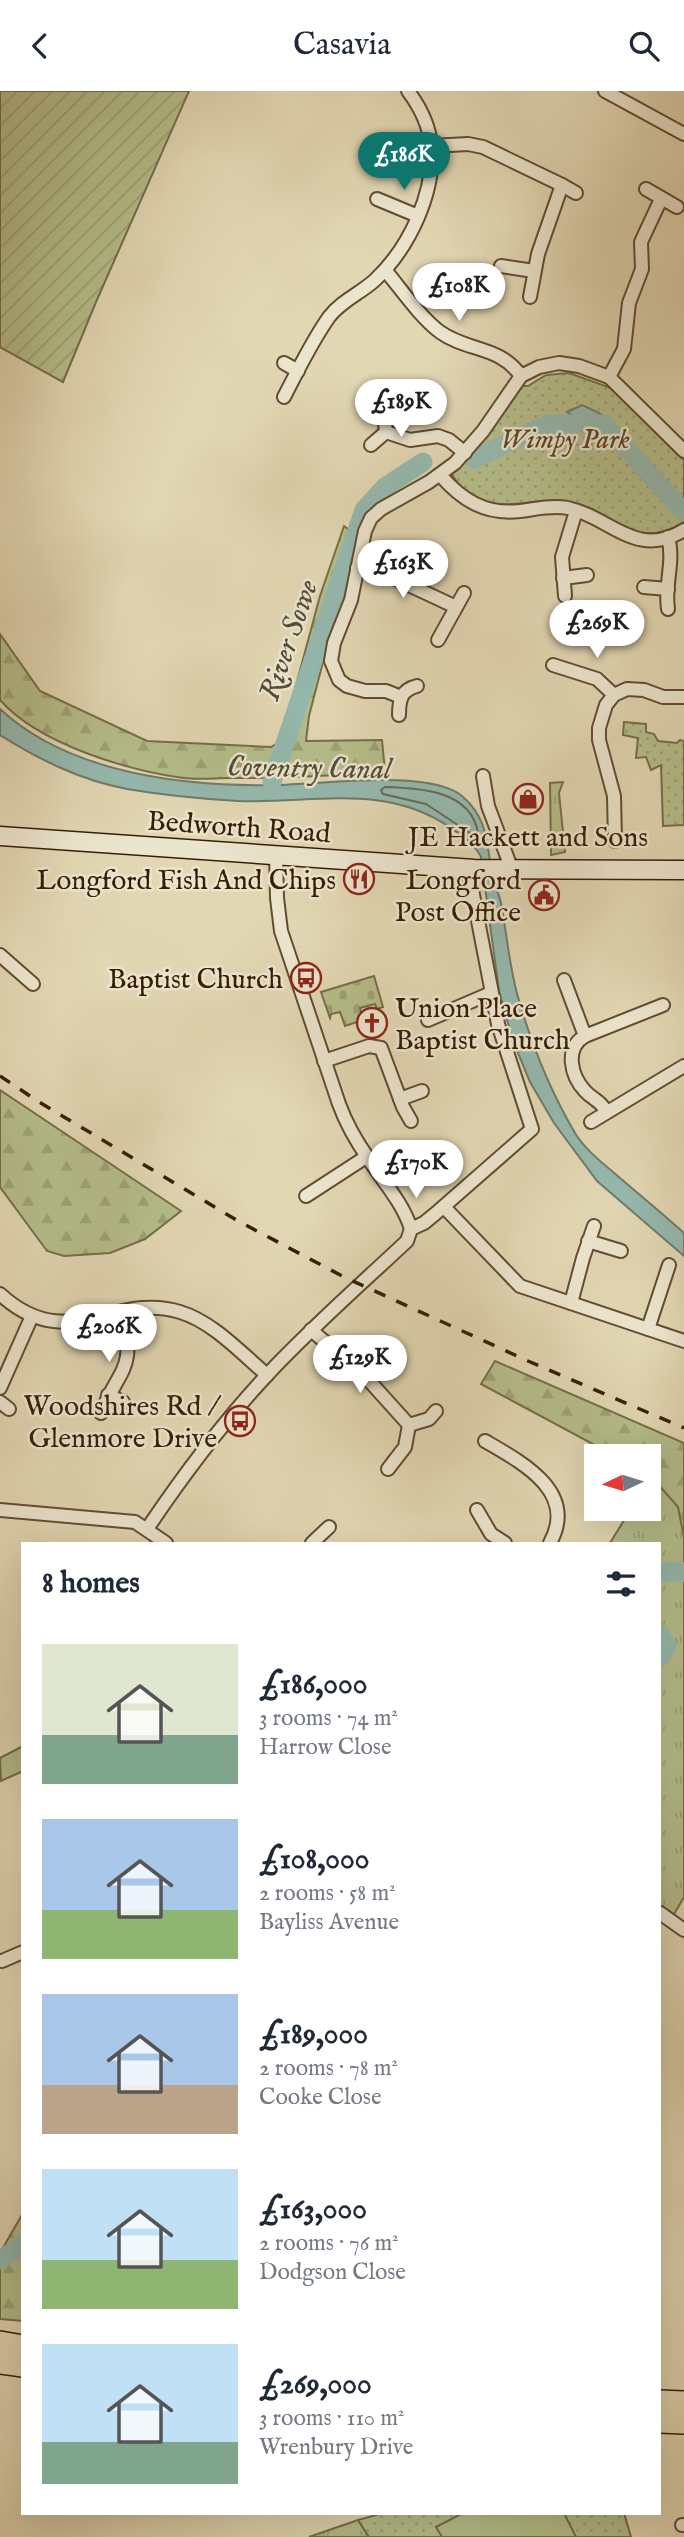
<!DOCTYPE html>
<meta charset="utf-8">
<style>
body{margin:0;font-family:"IM FELL English",serif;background:#f2f2f3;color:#1f2937;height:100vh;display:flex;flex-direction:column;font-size:26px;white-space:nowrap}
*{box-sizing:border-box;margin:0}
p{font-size:23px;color:#747a83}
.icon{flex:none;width:38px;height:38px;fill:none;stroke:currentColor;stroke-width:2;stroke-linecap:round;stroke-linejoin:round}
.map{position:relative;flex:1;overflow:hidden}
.drawer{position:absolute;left:21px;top:1451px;width:640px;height:973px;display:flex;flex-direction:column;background:#fff;border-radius:0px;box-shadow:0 7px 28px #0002}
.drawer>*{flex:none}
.needle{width:46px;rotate:266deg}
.buttons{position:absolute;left:584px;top:1353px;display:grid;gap:14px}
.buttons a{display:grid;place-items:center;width:77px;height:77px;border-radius:0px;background:#fff;box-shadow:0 7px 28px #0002;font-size:35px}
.price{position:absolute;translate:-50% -60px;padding:0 16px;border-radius:24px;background:#fff;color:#222;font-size:23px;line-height:46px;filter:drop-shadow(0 2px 4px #0008)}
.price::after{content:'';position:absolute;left:50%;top:42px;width:21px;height:16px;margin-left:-10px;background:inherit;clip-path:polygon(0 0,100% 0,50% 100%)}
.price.current{background:#0f766e;color:#fff}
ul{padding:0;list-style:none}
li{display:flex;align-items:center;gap:21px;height:175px;padding:0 21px}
li span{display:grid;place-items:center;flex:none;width:196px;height:140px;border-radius:0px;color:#555}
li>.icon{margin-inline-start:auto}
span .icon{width:84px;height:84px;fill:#fffc;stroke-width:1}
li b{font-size:30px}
h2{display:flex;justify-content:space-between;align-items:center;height:84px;padding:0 21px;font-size:30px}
header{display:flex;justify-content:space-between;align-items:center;height:91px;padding:0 21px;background:#fff;font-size:32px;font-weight:600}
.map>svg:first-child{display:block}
.grass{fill:url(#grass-tufts);stroke:#766e48;stroke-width:2}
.forest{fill:url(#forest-firs);stroke:#766e48;stroke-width:2}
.cemetery{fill:url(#cemetery-stones);stroke:#766e48;stroke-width:2}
.park{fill:url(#park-dots);stroke:#766e48;stroke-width:2}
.garden{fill:url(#garden-furrows);stroke:#766e48;stroke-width:2}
.pitch{fill:#b5be8b;stroke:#766e48;stroke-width:2}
.water{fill:#95b9af;stroke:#6f7b6b;stroke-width:2}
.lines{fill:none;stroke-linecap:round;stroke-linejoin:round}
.shore{stroke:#666b5a;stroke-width:2}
.river{stroke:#95b9af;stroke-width:19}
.street-casing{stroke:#624c30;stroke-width:16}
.secondary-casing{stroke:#371d05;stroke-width:21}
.highway-casing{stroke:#371d05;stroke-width:26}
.street{stroke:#ece5ce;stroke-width:12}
.secondary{stroke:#ece5ce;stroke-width:18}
.highway{stroke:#e2d7b3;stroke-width:23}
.rail{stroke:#371d05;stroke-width:3.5;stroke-dasharray:12 12;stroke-linecap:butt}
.labels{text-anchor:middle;stroke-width:5;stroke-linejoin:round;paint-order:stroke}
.park-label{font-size:28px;font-style:italic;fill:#564526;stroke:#ece5ce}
.street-label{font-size:28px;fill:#371d05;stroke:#ece5ce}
.poi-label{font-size:28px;fill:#371d05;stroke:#ece5ce;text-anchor:end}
.water-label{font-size:30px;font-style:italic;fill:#534c38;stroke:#ece5ce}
</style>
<header><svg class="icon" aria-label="back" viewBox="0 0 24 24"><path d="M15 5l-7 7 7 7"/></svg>Casavia<svg class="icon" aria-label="search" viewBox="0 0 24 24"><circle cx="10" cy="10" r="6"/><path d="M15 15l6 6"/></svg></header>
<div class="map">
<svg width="684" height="2446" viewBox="0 0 684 2446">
<defs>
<pattern id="grass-tufts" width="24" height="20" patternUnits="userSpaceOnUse" patternTransform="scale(1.75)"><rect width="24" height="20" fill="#b5be8b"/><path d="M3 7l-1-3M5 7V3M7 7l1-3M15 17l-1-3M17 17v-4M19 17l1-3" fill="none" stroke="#9ca376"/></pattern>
<pattern id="forest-firs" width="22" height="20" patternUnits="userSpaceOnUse" patternTransform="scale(1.75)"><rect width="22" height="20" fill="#b5be8b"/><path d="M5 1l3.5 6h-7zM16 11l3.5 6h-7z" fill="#9ca376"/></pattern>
<pattern id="cemetery-stones" width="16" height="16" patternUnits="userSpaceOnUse" patternTransform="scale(1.75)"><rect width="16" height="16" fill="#b5be8b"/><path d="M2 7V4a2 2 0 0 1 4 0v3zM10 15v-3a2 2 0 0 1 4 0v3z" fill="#9ca376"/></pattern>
<pattern id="park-dots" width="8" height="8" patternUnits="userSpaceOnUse" patternTransform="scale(1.75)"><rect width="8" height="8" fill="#b5be8b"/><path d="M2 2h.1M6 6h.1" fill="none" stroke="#9ca376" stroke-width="1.8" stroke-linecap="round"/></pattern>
<pattern id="garden-furrows" width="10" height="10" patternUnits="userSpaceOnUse" patternTransform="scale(1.75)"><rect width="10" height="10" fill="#b5be8b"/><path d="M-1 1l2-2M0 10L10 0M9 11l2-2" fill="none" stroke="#9ca376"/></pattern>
</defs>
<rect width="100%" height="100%" fill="#e2d7b3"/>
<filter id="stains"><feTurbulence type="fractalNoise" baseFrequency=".00286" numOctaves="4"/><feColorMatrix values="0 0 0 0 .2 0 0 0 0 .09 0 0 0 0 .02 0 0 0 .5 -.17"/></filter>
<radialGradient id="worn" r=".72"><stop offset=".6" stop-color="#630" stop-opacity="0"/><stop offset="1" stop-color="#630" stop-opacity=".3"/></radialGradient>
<g class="grass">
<path d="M 563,691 L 559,702 L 565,761 L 551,764 L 550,692 Z"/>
<path d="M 650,1384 L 684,1393 L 684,1806 L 673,1825 L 660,1814 L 660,1452 L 610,1452 L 631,1418 L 649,1418 Z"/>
<path d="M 23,1655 L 23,1680 L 1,1690 L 0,1667 Z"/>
<path d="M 358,2429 L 369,2446 L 309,2446 Z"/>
</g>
<g class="forest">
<path d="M 344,435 L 356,444 L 309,625 L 306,650 L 382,649 L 385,681 C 333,684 282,688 231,687 C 215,687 198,689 183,687 C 126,679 39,653 0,609 L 0,543 L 40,600 L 147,650 L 271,656 L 281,650 L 320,505 Z"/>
<path d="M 0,999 L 181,1120 L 145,1148 L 110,1162 L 64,1165 L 47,1160 L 0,1096 Z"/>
<path d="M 495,1270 L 684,1352 L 684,1447 L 678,1416 L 649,1383 L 649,1365 L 615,1365 L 481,1293 Z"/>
<path d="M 23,2122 L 23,2230 L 0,2228 L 0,2162 Z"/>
</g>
<path class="cemetery" d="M 374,885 L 383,916 L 377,918 L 375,913 L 360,917 L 363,929 L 345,935 L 340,921 L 331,923 L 330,927 L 321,901 Z"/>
<g class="park">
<path d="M 569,282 L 611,297 L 684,369 L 684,431 C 648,454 623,437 589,421 C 580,416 569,410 559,410 C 518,408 477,430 452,383 L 520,295 L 528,295 L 546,284 Z"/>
<path d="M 624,631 L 646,633 L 646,641 L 654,643 L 658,650 L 677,652 L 680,649 L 684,650 L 684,734 L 663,735 L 661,674 L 651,679 L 646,666 L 636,667 L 638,647 L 623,644 Z"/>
<path d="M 383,2422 L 624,2422 L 631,2446 L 369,2446 L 358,2429 Z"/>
</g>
<path class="garden" d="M 0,0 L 189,0 L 96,211 L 63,291 L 0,256 Z"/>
<path class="pitch" d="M 463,2422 L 564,2422 L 576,2446 L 442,2446 L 436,2436 Z"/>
<g class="water">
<path d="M 582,314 C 605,324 612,327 620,352 L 592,338 L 567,321 Z"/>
<path d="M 0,618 C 71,684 188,696 280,694 C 322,693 430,678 462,705 C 490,729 486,755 493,787 C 495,795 499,803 501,812 C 507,843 509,875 518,906 C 531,952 551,1001 575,1042 C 586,1060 604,1073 620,1087 C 641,1105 663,1123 684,1142 L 684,1165 L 597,1090 L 554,1032 L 530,991 L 513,950 L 499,900 L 481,766 C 474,752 463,745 451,737 C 384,691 313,713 238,710 C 201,708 163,704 127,698 C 80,689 40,669 0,644 Z"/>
</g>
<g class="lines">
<path class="shore" d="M 385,696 C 419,697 471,699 478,742 L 473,744 L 426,713 L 383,703 L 381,699 Z"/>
<g class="river">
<path d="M 474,368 L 549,333 L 604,333 L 684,421"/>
<path d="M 272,691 L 364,419 L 385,396 L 423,371"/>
<path d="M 660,1481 L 684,1481"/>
<path d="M 660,1544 L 667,1555 L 660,1566"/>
<path d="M 0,2169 L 23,2153"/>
</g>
<g class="street-casing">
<g id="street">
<path d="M 605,0 L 684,43"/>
<path d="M 431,55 L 468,53 L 483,56 L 562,94 L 538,163 L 530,206"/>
<path d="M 562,94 L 576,102"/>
<path d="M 646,98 L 677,116"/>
<path d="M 377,108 L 418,125"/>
<path d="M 501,175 L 534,180"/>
<path d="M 385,179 C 402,199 419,225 440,241 C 468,261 499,254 521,285"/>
<path d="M 284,272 L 298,280"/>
<path d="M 609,286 L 624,258 L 629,212 L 642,178 L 641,151 L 661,108"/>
<path d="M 284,306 C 298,279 312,250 329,226 C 341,210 361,202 375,189 C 409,157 436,101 431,54 C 429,33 420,16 408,0"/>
<path d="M 386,341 L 410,349 L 438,345 L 449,349 L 465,362"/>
<path d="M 371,354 L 386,341 L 384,324"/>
<path d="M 440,384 C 462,409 485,424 520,420 C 536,418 552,414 568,417 C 610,426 637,469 684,439"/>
<path d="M 357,477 L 379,480 L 456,516"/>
<path d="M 563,487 L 587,484"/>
<path d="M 644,496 L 668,498"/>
<path d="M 565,505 L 562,466 L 576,420"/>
<path d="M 668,518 C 664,493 675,471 668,446"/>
<path d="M 438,549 L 464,502"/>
<path d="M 553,574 L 597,588 L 614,604"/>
<path d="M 401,606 L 386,600 L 365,600 L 347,595 L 339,589 L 331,570 L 334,552 L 351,509 L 365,440 L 371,427 L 381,418 L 429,391 L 455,372 L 483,340 L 521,285 L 539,276 L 559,272 L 579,275 L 609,286 L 684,360"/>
<path d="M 399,624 C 399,609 401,599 417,595"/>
<path d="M 483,685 L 488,715 L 512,779"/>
<path d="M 615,750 L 614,705 L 599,649 L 599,637 L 606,614 L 614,604 L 627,598 L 644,599 L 663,606 L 684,606"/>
<path d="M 276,763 L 277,807 L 281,840 L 339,1013 C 346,1032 356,1050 368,1067 C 382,1089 403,1112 411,1138"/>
<path d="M 0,864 L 33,893"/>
<path d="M 564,889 L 585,945"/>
<path d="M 428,929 L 491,902"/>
<path d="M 324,970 L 369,955 L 381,957 L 403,1016 L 411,1030"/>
<path d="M 400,1008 L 422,1000"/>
<path d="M 606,1020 C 599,1008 593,1009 585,1000 C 571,985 564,957 585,945 L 663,914"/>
<path d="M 591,1031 L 684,975"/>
<path d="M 306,1105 L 366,1066"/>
<path d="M 444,1116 L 520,1195 L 684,1250"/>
<path d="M 411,1138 L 424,1132 L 435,1123 L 532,1038 L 498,933 L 468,778"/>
<path d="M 588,1150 L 621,1160"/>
<path d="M 0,1203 C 67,1265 115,1200 180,1221 C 213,1231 241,1262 267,1284"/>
<path d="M 571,1212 L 583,1167 L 594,1135"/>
<path d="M 648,1238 L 669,1174"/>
<path d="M 311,1239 L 364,1284 L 409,1334 L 405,1356 L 388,1378"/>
<path d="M 0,1297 L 32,1225"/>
<path d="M 108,1304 L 123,1311"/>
<path d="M 0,1311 L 9,1318"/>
<path d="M 101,1322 C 121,1274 136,1280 122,1221"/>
<path d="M 409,1334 L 429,1328 L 436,1320"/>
<path d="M 485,1350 C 523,1372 578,1401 550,1452"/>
<path d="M 0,1419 L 135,1431 L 166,1452"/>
<path d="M 477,1419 L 491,1443 L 505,1452"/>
<path d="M 147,1438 C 184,1383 223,1331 268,1283 C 312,1236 360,1194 407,1150 L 411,1138"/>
<path d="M 312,1452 L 329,1436"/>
<path d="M 660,1822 L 684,1839"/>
<path d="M 2,1870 L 23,1861"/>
<path d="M 682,2434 L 684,2434"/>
</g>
</g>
<g class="secondary-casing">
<path id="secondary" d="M 0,745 L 474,778 L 684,779"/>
</g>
<g class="highway-casing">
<g id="highway">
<path d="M 0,2252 L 23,2256"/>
<path d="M 0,2271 L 23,2274"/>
<path d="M 660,2311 L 684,2312"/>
<path d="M 660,2330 L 684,2331"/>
</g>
</g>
<use href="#street" class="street"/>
<use href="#secondary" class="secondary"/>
<use href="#highway" class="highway"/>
<path class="rail" d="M 0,985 L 39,1011 L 238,1130 L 344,1186 L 528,1270 L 684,1337"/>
</g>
<defs>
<g id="shop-ring" transform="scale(1.575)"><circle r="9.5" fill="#ece5ce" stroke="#8f2418" stroke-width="1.5"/><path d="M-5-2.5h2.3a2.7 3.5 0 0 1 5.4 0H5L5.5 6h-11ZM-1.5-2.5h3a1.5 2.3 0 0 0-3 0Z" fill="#8f2418"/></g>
<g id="restaurant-ring" transform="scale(1.575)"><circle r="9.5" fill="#ece5ce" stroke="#8f2418" stroke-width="1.5"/><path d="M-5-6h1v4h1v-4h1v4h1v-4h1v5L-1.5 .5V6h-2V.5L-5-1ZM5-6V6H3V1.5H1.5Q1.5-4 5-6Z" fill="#8f2418"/></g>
<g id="civic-ring" transform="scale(1.575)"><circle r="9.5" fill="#ece5ce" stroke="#8f2418" stroke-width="1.5"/><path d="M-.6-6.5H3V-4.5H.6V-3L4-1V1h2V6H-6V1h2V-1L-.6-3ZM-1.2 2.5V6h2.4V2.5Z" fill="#8f2418"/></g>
<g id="bus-ring" transform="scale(1.575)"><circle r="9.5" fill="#ece5ce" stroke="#8f2418" stroke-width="1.5"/><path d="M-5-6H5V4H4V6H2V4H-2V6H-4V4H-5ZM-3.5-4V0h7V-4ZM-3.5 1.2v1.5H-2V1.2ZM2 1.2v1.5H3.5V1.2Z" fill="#8f2418"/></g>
<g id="church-ring" transform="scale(1.575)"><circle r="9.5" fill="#ece5ce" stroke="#8f2418" stroke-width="1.5"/><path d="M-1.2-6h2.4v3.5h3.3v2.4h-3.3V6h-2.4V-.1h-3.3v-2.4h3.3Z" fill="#8f2418"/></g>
</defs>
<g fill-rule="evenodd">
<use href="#shop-ring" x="528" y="708"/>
<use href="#restaurant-ring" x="359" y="788"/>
<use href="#civic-ring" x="544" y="804"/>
<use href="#bus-ring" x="306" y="887"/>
<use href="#church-ring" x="372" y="932"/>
<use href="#bus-ring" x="240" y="1330"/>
</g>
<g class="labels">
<g class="park-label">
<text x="565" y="357">Wimpy Park</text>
</g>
<g class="street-label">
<text transform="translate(239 735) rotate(4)" y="10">Bedworth Road</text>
</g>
<g class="poi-label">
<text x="528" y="755" text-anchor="middle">JE Hackett and Sons</text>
<text x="336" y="798">Longford Fish And Chips</text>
<text x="521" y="798">Longford<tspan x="521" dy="32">Post Office</tspan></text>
<text x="283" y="897">Baptist Church</text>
<text x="395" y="926" text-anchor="start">Union Place<tspan x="395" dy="32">Baptist Church</tspan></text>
<text x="217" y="1324">Woodshires Rd /<tspan x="217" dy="32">Glenmore Drive</tspan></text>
</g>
<g class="water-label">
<text transform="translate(288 549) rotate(-71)" y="10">River Sowe</text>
<text transform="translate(309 676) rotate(1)" y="10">Coventry Canal</text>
</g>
</g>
<rect width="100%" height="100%" filter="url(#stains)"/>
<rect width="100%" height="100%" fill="url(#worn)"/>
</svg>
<div class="buttons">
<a><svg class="needle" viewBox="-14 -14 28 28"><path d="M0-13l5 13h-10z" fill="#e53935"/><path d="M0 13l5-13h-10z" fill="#747a83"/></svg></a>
</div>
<b class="price current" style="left:404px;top:101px">£186K</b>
<b class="price" style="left:459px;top:232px">£108K</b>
<b class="price" style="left:401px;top:348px">£189K</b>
<b class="price" style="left:403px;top:509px">£163K</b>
<b class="price" style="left:597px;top:569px">£269K</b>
<b class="price" style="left:416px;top:1109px">£170K</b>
<b class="price" style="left:109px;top:1273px">£206K</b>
<b class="price" style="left:360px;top:1304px">£129K</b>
<section class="drawer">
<h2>8 homes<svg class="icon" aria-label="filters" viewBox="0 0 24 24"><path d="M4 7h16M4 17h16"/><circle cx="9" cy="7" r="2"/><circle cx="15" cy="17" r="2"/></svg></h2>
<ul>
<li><span style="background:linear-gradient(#dfe7d0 65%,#7fa58c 0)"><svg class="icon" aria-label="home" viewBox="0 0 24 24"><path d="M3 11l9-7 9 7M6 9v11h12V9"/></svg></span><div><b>£186,000</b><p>3 rooms · 74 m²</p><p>Harrow Close</p></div></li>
<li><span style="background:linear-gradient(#a9c7e8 65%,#8fb573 0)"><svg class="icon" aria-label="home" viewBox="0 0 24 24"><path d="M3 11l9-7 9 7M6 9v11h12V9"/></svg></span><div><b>£108,000</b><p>2 rooms · 58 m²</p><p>Bayliss Avenue</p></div></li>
<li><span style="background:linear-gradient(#a9c7e8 65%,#b9a48a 0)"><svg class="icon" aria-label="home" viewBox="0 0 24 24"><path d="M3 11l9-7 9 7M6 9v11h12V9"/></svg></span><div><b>£189,000</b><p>2 rooms · 78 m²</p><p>Cooke Close</p></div></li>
<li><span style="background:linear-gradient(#bfe0f5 65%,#8fb573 0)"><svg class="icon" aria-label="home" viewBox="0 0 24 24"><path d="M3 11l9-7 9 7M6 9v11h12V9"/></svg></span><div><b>£163,000</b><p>2 rooms · 76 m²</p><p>Dodgson Close</p></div></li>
<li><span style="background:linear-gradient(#bfe0f5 70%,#7fa58c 0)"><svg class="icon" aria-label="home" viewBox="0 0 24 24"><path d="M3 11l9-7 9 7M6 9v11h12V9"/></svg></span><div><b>£269,000</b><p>3 rooms · 110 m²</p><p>Wrenbury Drive</p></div></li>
</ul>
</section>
</div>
